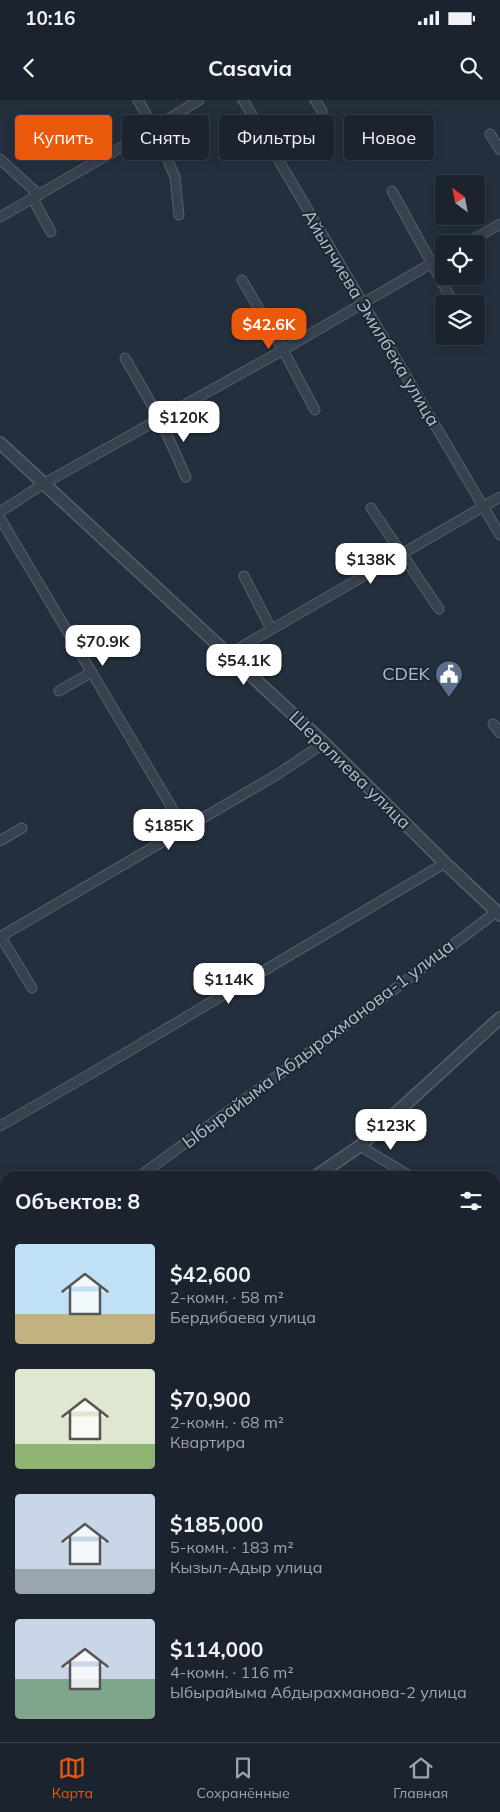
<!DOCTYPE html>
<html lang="ru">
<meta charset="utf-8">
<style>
body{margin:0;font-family:Mulish,sans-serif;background:#242b36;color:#f1f3f6;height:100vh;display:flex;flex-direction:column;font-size:19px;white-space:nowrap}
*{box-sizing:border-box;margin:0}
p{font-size:16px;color:#a0a4aa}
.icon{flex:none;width:28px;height:28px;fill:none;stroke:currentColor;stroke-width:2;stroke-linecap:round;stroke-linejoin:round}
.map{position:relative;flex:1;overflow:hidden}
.sheet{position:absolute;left:0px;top:1071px;width:500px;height:571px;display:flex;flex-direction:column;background:#1b232e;border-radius:15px 15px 0 0;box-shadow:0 2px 12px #0003,0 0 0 1px #39404a}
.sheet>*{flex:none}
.top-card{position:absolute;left:15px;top:15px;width:470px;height:45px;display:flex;gap:10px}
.needle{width:32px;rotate:328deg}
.tools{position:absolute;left:435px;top:75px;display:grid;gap:10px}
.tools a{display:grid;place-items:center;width:50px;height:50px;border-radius:5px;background:#1b232e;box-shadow:0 2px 12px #0003,0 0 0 1px #39404a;font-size:25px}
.price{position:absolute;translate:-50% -42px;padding:0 11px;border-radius:10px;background:#fff;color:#222;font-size:16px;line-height:32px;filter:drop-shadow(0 1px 2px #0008)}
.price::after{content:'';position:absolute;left:50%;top:30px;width:15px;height:11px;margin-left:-8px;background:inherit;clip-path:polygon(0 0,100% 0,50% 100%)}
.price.on{background:#ea580c;color:#fff}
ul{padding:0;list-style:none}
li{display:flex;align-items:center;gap:15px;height:125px;padding:0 15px}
li span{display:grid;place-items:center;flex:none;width:140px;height:100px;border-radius:5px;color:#555}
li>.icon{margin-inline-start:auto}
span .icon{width:60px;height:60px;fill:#fffc;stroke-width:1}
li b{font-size:21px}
h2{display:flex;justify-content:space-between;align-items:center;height:60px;padding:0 15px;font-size:21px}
.chip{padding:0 18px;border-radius:5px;background:#1b232e;box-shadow:0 2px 12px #0003,0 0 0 1px #39404a;font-size:18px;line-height:45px}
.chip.on{background:#ea580c;color:#fff}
.status{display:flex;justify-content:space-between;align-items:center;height:35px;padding:0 25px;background:#1b232e;direction:ltr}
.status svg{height:14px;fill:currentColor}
header{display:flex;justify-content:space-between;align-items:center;height:65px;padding:0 15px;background:#1b232e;font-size:22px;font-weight:700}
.tab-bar{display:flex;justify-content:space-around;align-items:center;height:70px;border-top:1px solid #39404a;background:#1b232e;font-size:14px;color:#a0a4aa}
.tab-bar a{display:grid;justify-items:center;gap:2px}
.tab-bar .on{color:#ea580c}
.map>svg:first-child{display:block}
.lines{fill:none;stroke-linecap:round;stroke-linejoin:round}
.minor-casing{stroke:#565f6c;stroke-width:11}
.tertiary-casing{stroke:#565f6c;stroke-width:14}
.minor{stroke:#38414e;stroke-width:9}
.tertiary{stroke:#38414e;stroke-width:11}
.labels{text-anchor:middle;stroke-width:4;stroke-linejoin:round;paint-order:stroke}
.street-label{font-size:18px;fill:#b4bcc9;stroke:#1d2633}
.poi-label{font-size:18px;fill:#b4bcc9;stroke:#1d2633;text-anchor:end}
</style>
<div class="status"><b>10:16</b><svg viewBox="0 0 49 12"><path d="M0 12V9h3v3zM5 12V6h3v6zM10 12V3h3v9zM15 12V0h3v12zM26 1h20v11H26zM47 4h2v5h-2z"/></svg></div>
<header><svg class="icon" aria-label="back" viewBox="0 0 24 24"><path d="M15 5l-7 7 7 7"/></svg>Casavia<svg class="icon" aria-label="search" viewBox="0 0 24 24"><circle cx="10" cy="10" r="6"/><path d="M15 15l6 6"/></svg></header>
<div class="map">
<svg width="500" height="1642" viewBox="0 0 500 1642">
<rect width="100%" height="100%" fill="#242f3e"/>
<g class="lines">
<g class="minor-casing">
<g id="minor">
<path d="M 138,0 L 154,28 L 175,77 L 179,115"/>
<path d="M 243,0 L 500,435"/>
<path d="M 315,0 L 322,11"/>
<path d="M 490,34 L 500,50"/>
<path d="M 0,59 L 39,95"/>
<path d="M 392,91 L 454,204"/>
<path d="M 33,99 L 51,132"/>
<path d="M 0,117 L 154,28 L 199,0"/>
<path d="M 465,144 L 500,124"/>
<path d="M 242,180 L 283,250 L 315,310"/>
<path d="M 125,258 L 160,319 L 186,377"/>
<path d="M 371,408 L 439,509"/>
<path d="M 0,412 L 43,384 L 283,250 L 444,156"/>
<path d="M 0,418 L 184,728"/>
<path d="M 244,476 L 271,529"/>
<path d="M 229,554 L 500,397"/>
<path d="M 59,591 L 92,572"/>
<path d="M 493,624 L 500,633"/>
<path d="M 0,741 L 22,728"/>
<path d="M 0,837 L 278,674 L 324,643"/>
<path d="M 1,837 L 32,888"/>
<path d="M 0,1026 L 97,970 L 445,763"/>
<path d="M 360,1046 L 410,1076"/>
<path d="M 140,1076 L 379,901 L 496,812"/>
<path d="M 0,1098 L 5,1106"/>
<path d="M 495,1127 L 500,1130"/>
<path d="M 0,1178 L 5,1175"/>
<path d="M 495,1283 L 500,1286"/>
<path d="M 0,1419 L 5,1427"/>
<path d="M 495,1441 L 500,1444"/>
<path d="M 0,1518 L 5,1525"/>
<path d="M 495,1588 L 500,1591"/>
<path d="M 86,1638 L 89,1642"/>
<path d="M 150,1638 L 153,1642"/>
<path d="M 280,1638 L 283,1642"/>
</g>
</g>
<g class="tertiary-casing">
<g id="tertiary">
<path d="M 0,343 L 324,643 L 445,763 L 500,815"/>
<path d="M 316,1076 L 360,1046 L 500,918"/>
<path d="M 0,1305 L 5,1302"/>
</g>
</g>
<use href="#minor" class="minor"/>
<use href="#tertiary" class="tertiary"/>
</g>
<defs>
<g id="civic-pin" transform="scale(1.4375)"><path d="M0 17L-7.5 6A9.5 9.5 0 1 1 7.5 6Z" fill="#5c6f8a" stroke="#1d2633"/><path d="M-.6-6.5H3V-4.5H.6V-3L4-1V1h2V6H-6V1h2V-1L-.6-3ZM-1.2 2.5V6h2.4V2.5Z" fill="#fff"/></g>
</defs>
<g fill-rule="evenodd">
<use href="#civic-pin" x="449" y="574"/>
</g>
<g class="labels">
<g class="street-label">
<text transform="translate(371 218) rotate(59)" y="6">Айылчиева Эмилбека улица</text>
<text transform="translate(350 670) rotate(44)" y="6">Шералиева улица</text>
<text transform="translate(318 944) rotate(-37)" y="6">Ыбырайыма Абдырахманова-1 улица</text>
</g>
<g class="poi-label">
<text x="430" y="580">CDEK</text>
</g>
</g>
</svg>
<div class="tools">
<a><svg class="needle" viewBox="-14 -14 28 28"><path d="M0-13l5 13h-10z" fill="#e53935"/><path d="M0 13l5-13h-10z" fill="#a0a4aa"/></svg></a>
<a><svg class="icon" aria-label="locate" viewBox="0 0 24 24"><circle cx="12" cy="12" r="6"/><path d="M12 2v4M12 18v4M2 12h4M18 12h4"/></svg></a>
<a><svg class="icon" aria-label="layers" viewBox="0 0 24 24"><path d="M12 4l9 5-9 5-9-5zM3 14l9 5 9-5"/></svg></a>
</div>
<b class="price on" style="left:269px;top:250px">$42.6K</b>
<b class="price" style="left:184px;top:343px">$120K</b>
<b class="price" style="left:371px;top:485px">$138K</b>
<b class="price" style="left:103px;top:567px">$70.9K</b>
<b class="price" style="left:244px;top:586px">$54.1K</b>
<b class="price" style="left:169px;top:751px">$185K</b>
<b class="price" style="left:229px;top:905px">$114K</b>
<b class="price" style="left:391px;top:1051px">$123K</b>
<div class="top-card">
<a class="chip on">Купить</a>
<a class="chip">Снять</a>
<a class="chip">Фильтры</a>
<a class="chip">Новое</a>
</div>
<section class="sheet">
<h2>Объектов: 8<svg class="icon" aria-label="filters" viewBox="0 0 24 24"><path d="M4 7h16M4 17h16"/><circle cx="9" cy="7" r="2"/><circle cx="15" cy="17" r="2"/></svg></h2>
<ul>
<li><span style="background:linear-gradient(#bfe0f5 70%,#c2b280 0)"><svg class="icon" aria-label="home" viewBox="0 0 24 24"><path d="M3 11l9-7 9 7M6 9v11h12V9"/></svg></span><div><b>$42,600</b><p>2-комн. · 58 m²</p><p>Бердибаева улица</p></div></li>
<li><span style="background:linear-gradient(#dfe7d0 75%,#8fb573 0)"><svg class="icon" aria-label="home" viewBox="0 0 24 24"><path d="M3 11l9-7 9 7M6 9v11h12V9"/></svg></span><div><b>$70,900</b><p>2-комн. · 68 m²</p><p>Квартира</p></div></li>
<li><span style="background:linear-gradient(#c9d6e8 75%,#9aa5b1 0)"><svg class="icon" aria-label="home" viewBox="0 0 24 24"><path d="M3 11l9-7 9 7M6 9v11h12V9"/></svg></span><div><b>$185,000</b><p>5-комн. · 183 m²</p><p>Кызыл-Адыр улица</p></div></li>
<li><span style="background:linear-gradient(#c9d6e8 60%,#7fa58c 0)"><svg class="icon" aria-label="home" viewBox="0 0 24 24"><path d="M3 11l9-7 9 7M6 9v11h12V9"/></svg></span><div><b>$114,000</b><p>4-комн. · 116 m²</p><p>Ыбырайыма Абдырахманова-2 улица</p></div></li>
</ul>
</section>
</div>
<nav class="tab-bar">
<a class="on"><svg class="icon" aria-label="map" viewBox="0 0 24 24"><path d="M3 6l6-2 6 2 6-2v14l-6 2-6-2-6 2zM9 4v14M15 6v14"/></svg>Карта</a>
<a><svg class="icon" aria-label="saved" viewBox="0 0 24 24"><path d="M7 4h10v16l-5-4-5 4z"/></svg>Сохранённые</a>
<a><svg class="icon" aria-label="home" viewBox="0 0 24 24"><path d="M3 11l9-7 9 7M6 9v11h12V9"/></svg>Главная</a>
</nav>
